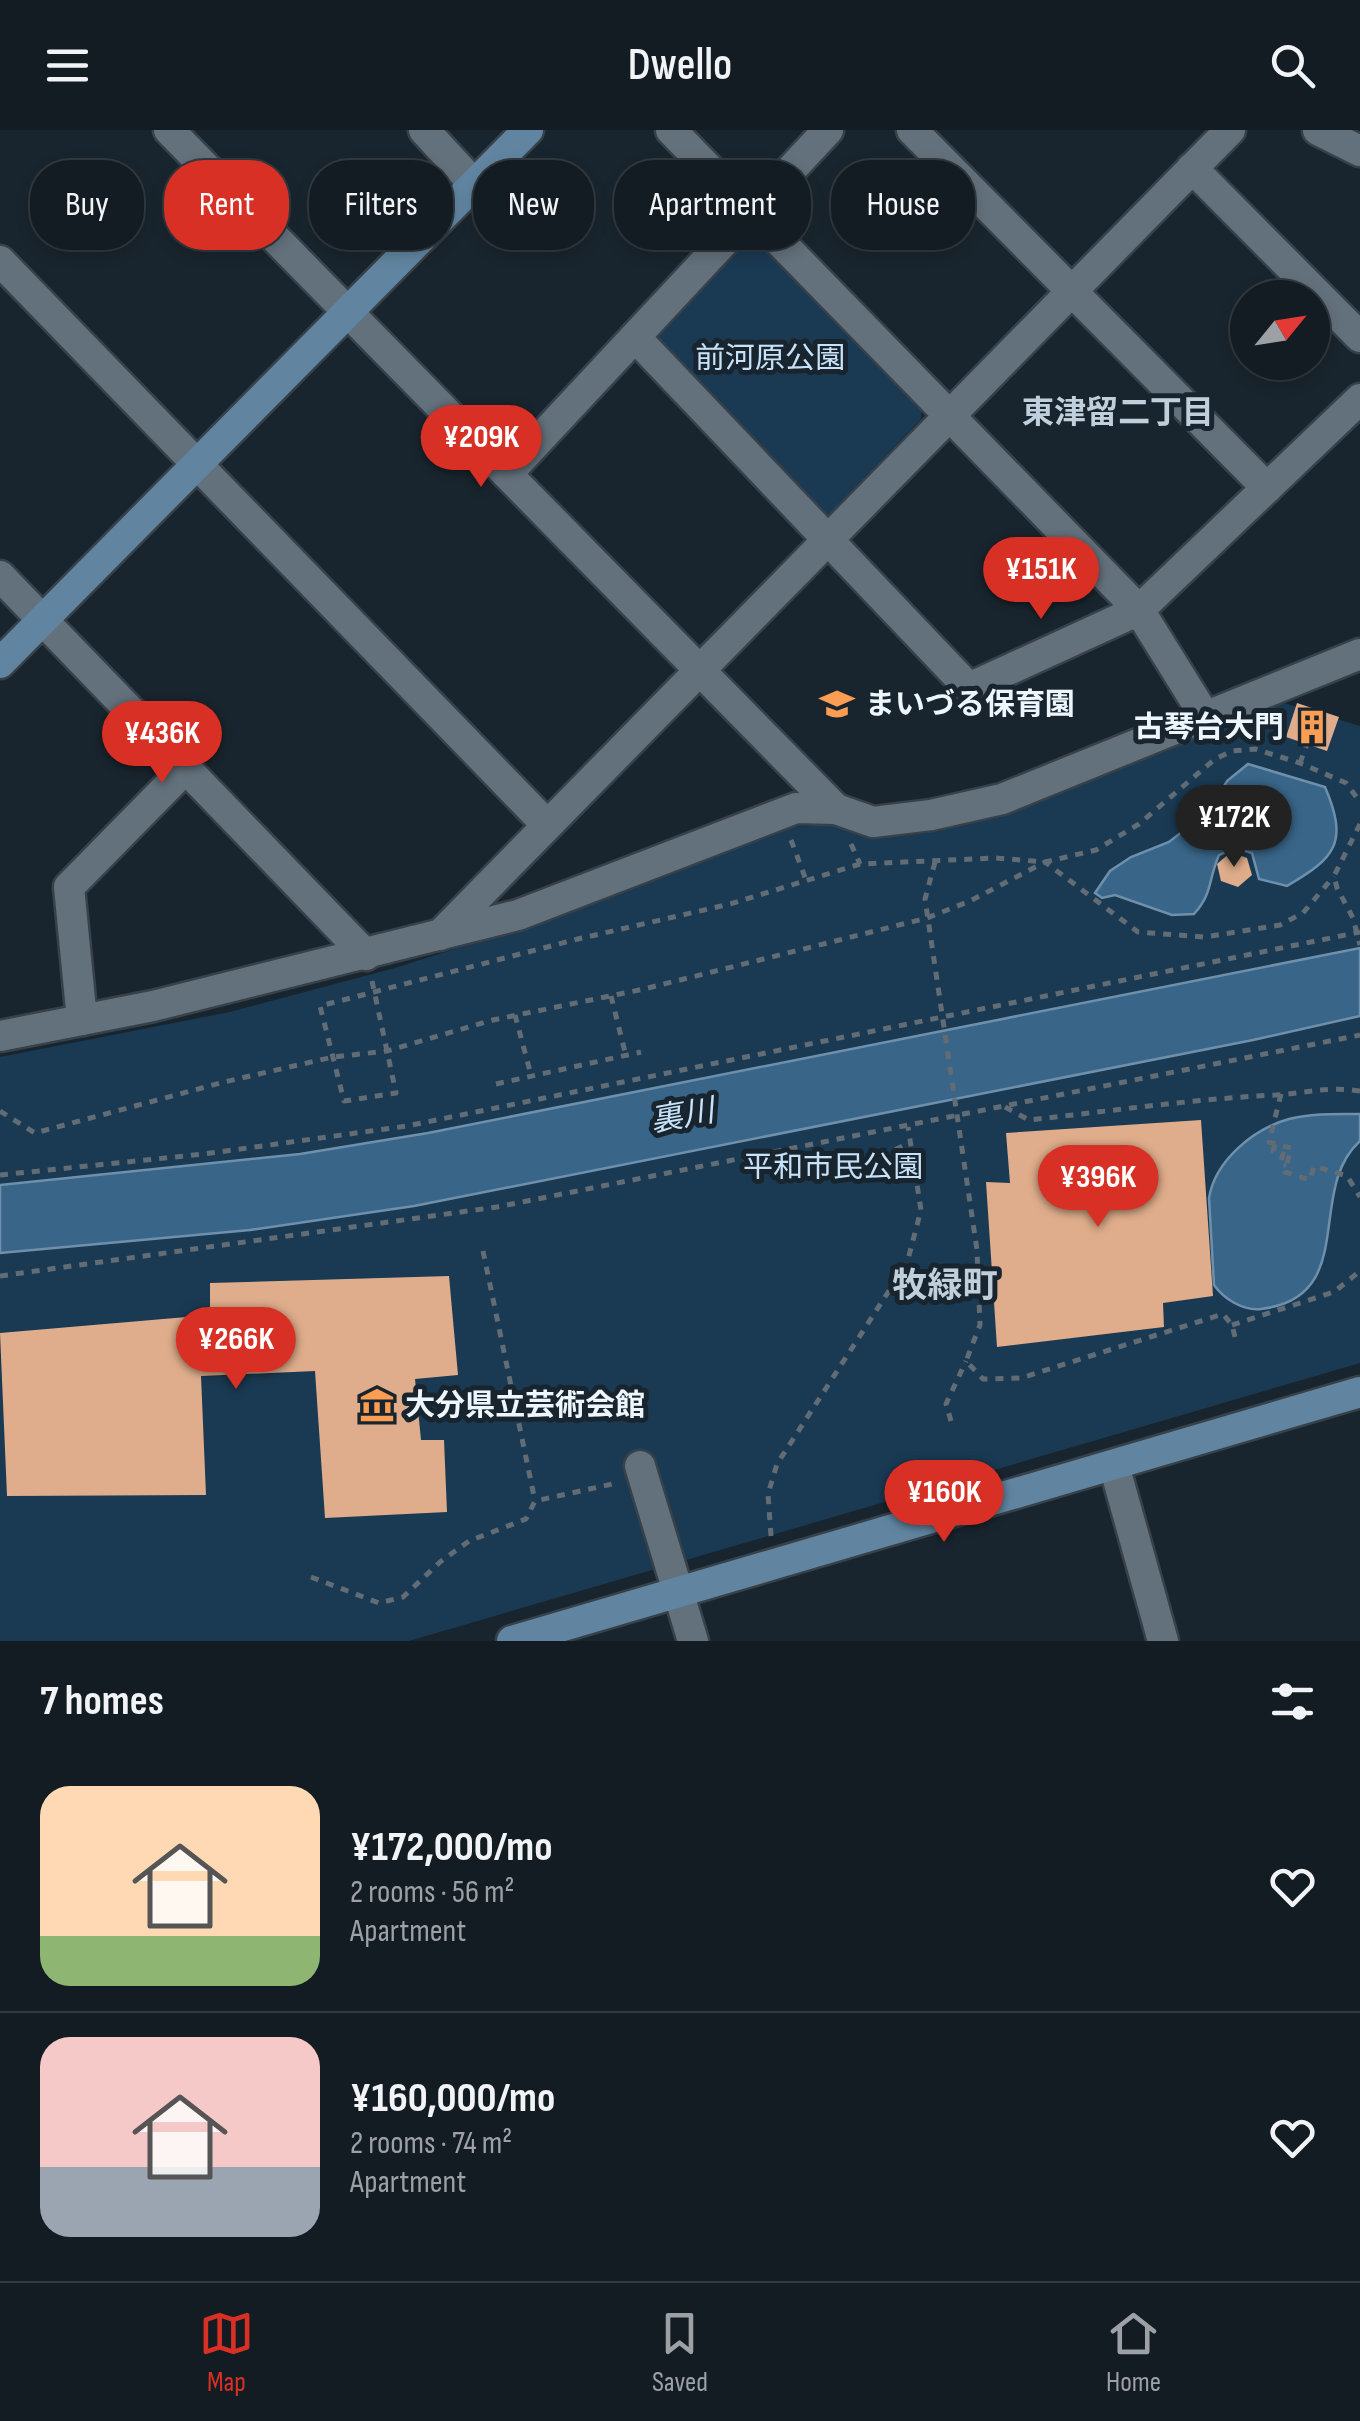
<!DOCTYPE html>
<meta charset="utf-8">
<style>
body{margin:0;font-family:"Sofia Sans Condensed","Noto Sans JP",sans-serif;background:#1c252a;color:#f1f3f6;height:100vh;display:flex;flex-direction:column;font-size:38px;white-space:nowrap}
*{box-sizing:border-box;margin:0}
p{font-size:32px;color:#9da1a5}
.icon{flex:none;width:55px;height:55px;fill:none;stroke:currentColor;stroke-width:2;stroke-linecap:round;stroke-linejoin:round}
.map{position:relative;height:1511px;overflow:hidden}
.drawer{display:flex;flex-direction:column;background:#131c22;flex:1}
.drawer>*{flex:none}
.hud{position:absolute;left:30px;top:30px;width:1300px;height:90px;display:flex;gap:20px}
.needle{width:65px;rotate:60deg}
.controls{position:absolute;left:1230px;top:150px;display:grid;gap:20px}
.controls a{display:grid;place-items:center;width:100px;height:100px;border-radius:50%;background:#131c22;box-shadow:0 5px 15px #0003,0 0 0 2px #323a40;font-size:50px}
.price{position:absolute;translate:-50% -85px;padding:0 22px;border-radius:35px;background:#d93025;color:#fff;font-size:32px;line-height:65px;filter:drop-shadow(0 2px 5px #0008)}
.price::after{content:'';position:absolute;left:50%;top:60px;width:30px;height:22px;margin-left:-15px;background:inherit;clip-path:polygon(0 0,100% 0,50% 100%)}
.price.current{background:#222;color:#fff}
ul{padding:0;list-style:none}
li{display:flex;align-items:center;gap:30px;height:250px;padding:0 40px}
li+li{border-top:2px solid #323a40}
li span{display:grid;place-items:center;flex:none;width:280px;height:200px;border-radius:30px;color:#555}
li>.icon{margin-inline-start:auto}
span .icon{width:120px;height:120px;fill:#fffc;stroke-width:1}
li b{font-size:42px}
h2{display:flex;justify-content:space-between;align-items:center;height:120px;padding:0 40px;font-size:42px}
.tag{padding:0 35px;border-radius:40px;background:#131c22;box-shadow:0 5px 15px #0003,0 0 0 2px #323a40;font-size:35px;line-height:90px}
.tag.current{background:#d93025;color:#fff}
header{display:flex;justify-content:space-between;align-items:center;height:130px;padding:0 40px;background:#131c22;font-size:45px;font-weight:600}
.dock{display:flex;justify-content:space-around;align-items:center;height:140px;border-top:2px solid #323a40;background:#131c22;font-size:28px;color:#9da1a5}
.dock a{display:grid;justify-items:center;gap:5px}
.dock .current{color:#d93025}
.map>svg:first-child{display:block}
.green{fill:#1a3a53}
.water{fill:#396588;stroke:#6f90ab;stroke-width:2.5}
.building{fill:#dfad8b}
.lines{fill:none;stroke-linecap:round;stroke-linejoin:round}
.street-casing{stroke:#374149;stroke-width:35}
.secondary-casing{stroke:#374149;stroke-width:35}
.path{stroke:#626c75;stroke-width:5;stroke-dasharray:8 8;stroke-linecap:butt}
.street{stroke:#63717c;stroke-width:30}
.secondary{stroke:#6185a1;stroke-width:30}
.labels{text-anchor:middle;stroke-width:10;stroke-linejoin:round;paint-order:stroke}
.park-label{font-size:30px;fill:#c7e1f8;stroke:#19252e}
.poi-label{font-size:30px;font-weight:bold;fill:#eef6fd;stroke:#19252e;text-anchor:start}
.neighbourhood-label{font-size:32px;font-weight:bold;fill:#c0cfdc;stroke:#19252e}
.water-label{font-size:32px;font-style:italic;fill:#c8e3f9;stroke:#19252e}
.quarter-label{font-size:35px;font-weight:bold;fill:#c0cfdc;stroke:#19252e}
</style>
<header><svg class="icon" aria-label="menu" viewBox="0 0 24 24"><path d="M4 6h16M4 12h16M4 18h16"/></svg>Dwello<svg class="icon" aria-label="search" viewBox="0 0 24 24"><circle cx="10" cy="10" r="6"/><path d="M15 15l6 6"/></svg></header>
<div class="map">
<svg width="1360" height="1511" viewBox="0 0 1360 1511">
<rect width="100%" height="100%" fill="#19252e"/>
<g class="green">
<path d="M 760,107 L 922,273 L 921,289 L 829,384 L 815,384 L 654,206 L 743,109 Z"/>
<path d="M 1277,571 L 1360,596 L 1360,1233 L 409,1511 L 0,1511 L 0,927 L 230,882 L 395,838 L 521,798 L 783,697 L 842,695 L 876,703 Z"/>
</g>
<g class="water">
<path d="M 1248,634 L 1325,657 C 1349,713 1335,728 1287,756 L 1259,749 L 1252,723 L 1235,718 L 1219,725 C 1208,750 1213,763 1194,784 L 1172,785 L 1115,765 L 1102,768 L 1095,763 L 1110,741 L 1131,727 L 1169,712 L 1209,681 L 1227,651 Z"/>
<path d="M 1360,818 L 1360,886 L 1253,910 L 414,1076 L 250,1100 L 0,1123 L 0,1055 L 300,1024 L 428,1003 Z"/>
<path d="M 1360,984 L 1360,1011 C 1305,1060 1360,1167 1261,1179 C 1243,1181 1224,1169 1214,1155 L 1209,1068 C 1215,1031 1253,999 1289,989 C 1312,983 1337,984 1360,984 Z"/>
</g>
<g class="building">
<path d="M 1297,573 L 1339,587 L 1327,621 L 1286,607 Z"/>
<path d="M 1231,722 L 1247,728 L 1252,745 L 1238,757 L 1221,751 L 1217,734 Z"/>
<path d="M 1201,990 L 1213,1166 L 1163,1173 L 1164,1197 L 997,1217 L 986,1052 L 1010,1053 L 1006,1003 Z"/>
<path d="M 449,1146 L 458,1245 L 415,1249 L 421,1310 L 444,1310 L 447,1382 L 325,1388 L 315,1241 L 201,1246 L 206,1365 L 7,1366 L 0,1203 L 210,1185 L 210,1153 Z"/>
</g>
<g class="lines">
<g class="street-casing">
<g id="street">
<path d="M 169,0 L 836,679"/>
<path d="M 424,0 L 474,54"/>
<path d="M 671,0 L 1139,480 L 1206,588"/>
<path d="M 912,0 L 1267,358"/>
<path d="M 1318,0 L 1360,21"/>
<path d="M 1192,38 L 1360,207"/>
<path d="M 0,131 L 547,695"/>
<path d="M 635,207 L 969,558 L 1139,480 L 1360,269"/>
<path d="M 507,344 L 828,0"/>
<path d="M 0,446 L 366,825"/>
<path d="M 440,805 L 1230,0"/>
<path d="M 82,890 L 69,757 L 186,638"/>
<path d="M 0,906 L 153,876 L 518,785 L 796,678 L 836,679 L 873,692 L 931,685 L 1002,669 L 1360,524"/>
<path d="M 1114,1335 L 1163,1511"/>
<path d="M 640,1336 L 693,1511"/>
</g>
</g>
<g class="secondary-casing">
<g id="secondary">
<path d="M 0,533 L 528,0"/>
<path d="M 512,1511 L 1360,1262"/>
</g>
</g>
<g class="path">
<path d="M 1300,633 L 1307,614"/>
<path d="M 1360,694 L 1334,746 L 1337,758 L 1353,788 L 1360,815"/>
<path d="M 791,710 L 806,750"/>
<path d="M 851,714 L 860,734"/>
<path d="M 935,732 L 925,769 L 977,1120 L 980,1195 L 966,1231 L 983,1249 L 1021,1248 L 1223,1184 L 1232,1195 L 1236,1211"/>
<path d="M 372,851 C 380,888 388,926 396,963 L 344,971 L 320,876 L 578,809 L 730,774 L 860,734 L 996,728 L 1045,732 L 1096,720 L 1139,694 L 1215,629 L 1232,621 L 1255,619 L 1300,633 L 1346,653 L 1360,672"/>
<path d="M 611,866 L 626,926"/>
<path d="M 515,885 L 531,945"/>
<path d="M 496,954 L 641,922"/>
<path d="M 1281,964 L 1269,1012 L 1291,1018 L 1285,1042 L 1310,1050 L 1314,1036 L 1347,1046 L 1360,1067"/>
<path d="M 1005,977 L 1029,990 C 1111,981 1193,969 1276,965 C 1307,963 1327,956 1360,961"/>
<path d="M 0,981 L 35,1003 L 224,952 L 333,927 L 387,921 L 493,890 L 644,859 L 927,788 L 970,771 L 1045,732 L 1138,802 L 1204,807 L 1280,795 L 1303,783 L 1334,746"/>
<path d="M 1275,1014 L 1273,1021 L 1283,1024 L 1280,1034 L 1286,1036"/>
<path d="M 852,1041 L 911,1012"/>
<path d="M 0,1045 L 204,1024 L 407,996 L 1360,802"/>
<path d="M 483,1121 L 535,1371"/>
<path d="M 0,1146 L 497,1077 L 1360,905"/>
<path d="M 1232,1195 L 1334,1162 L 1360,1141"/>
<path d="M 951,1291 L 946,1274 L 966,1231"/>
<path d="M 771,1406 L 768,1364 L 777,1334 L 907,1133 L 921,1080 L 908,997"/>
<path d="M 311,1447 L 379,1473 L 403,1467 L 440,1432 L 469,1411 L 526,1389 L 535,1371 L 617,1353"/>
</g>
<use href="#street" class="street"/>
<use href="#secondary" class="secondary"/>
</g>
<defs>
<g id="school-bare" transform="scale(2.7)"><path d="M0-5L7-2L0 1L-7-2ZM-4 1L0 2.5L4 1V4Q0 6-4 4Z" fill="#fc9d54" stroke="#19252e" stroke-width="2.5" paint-order="stroke"/></g>
<g id="building-bare" transform="scale(2.7)"><path d="M-4-6H4V6H1V3H-1V6H-4ZM-2.5-4.3h1.7v1.8h-1.7ZM.8-4.3h1.7v1.8H.8ZM-2.5-1h1.7V.8h-1.7ZM.8-1h1.7V.8H.8Z" fill="#fc9d54" stroke="#19252e" stroke-width="2.5" paint-order="stroke"/></g>
<g id="museum-bare" transform="scale(2.7)"><path d="M0-6L6-3V-2H-6V-3ZM-5-1h2V3h-2ZM-1-1h2V3h-2ZM3-1h2V3H3ZM-6 4H6V6H-6Z" fill="#fc9d54" stroke="#19252e" stroke-width="2.5" paint-order="stroke"/></g>
</defs>
<g fill-rule="evenodd">
<use href="#school-bare" x="837" y="574"/>
<use href="#building-bare" x="1312" y="597"/>
<use href="#museum-bare" x="377" y="1275"/>
</g>
<g class="labels">
<g class="park-label">
<text x="770" y="238">前河原公園</text>
<text x="833" y="1047">平和市民公園</text>
</g>
<g class="poi-label">
<text x="865" y="584">まいづる保育園</text>
<text x="1284" y="607" text-anchor="end">古琴台大門</text>
<text x="405" y="1285">大分県立芸術会館</text>
</g>
<g class="neighbourhood-label">
<text x="1118" y="293">東津留二丁目</text>
</g>
<g class="water-label">
<text transform="translate(682 985) rotate(-10)" y="11">裏川</text>
</g>
<g class="quarter-label">
<text x="945" y="1167">牧緑町</text>
</g>
</g>
</svg>
<div class="controls">
<a><svg class="needle" viewBox="-14 -14 28 28"><path d="M0-13l5 13h-10z" fill="#e53935"/><path d="M0 13l5-13h-10z" fill="#9da1a5"/></svg></a>
</div>
<b class="price" style="left:481px;top:360px">¥209K</b>
<b class="price" style="left:1041px;top:492px">¥151K</b>
<b class="price" style="left:162px;top:656px">¥436K</b>
<b class="price current" style="left:1234px;top:740px">¥172K</b>
<b class="price" style="left:1098px;top:1100px">¥396K</b>
<b class="price" style="left:236px;top:1262px">¥266K</b>
<b class="price" style="left:944px;top:1415px">¥160K</b>
<div class="hud">
<a class="tag">Buy</a>
<a class="tag current">Rent</a>
<a class="tag">Filters</a>
<a class="tag">New</a>
<a class="tag">Apartment</a>
<a class="tag">House</a>
</div>
</div>
<section class="drawer">
<h2>7 homes<svg class="icon" aria-label="filters" viewBox="0 0 24 24"><path d="M4 7h16M4 17h16"/><circle cx="9" cy="7" r="2"/><circle cx="15" cy="17" r="2"/></svg></h2>
<ul>
<li><span style="background:linear-gradient(#ffd9b3 75%,#8fb573 0)"><svg class="icon" aria-label="home" viewBox="0 0 24 24"><path d="M3 11l9-7 9 7M6 9v11h12V9"/></svg></span><div><b>¥172,000/mo</b><p>2 rooms · 56 m²</p><p>Apartment</p></div><svg class="icon" aria-label="heart" viewBox="0 0 24 24"><path d="M12 20l-8-8c-3-5 5-10 8-4 3-6 11-1 8 4z"/></svg></li>
<li><span style="background:linear-gradient(#f6c9c9 65%,#9aa5b1 0)"><svg class="icon" aria-label="home" viewBox="0 0 24 24"><path d="M3 11l9-7 9 7M6 9v11h12V9"/></svg></span><div><b>¥160,000/mo</b><p>2 rooms · 74 m²</p><p>Apartment</p></div><svg class="icon" aria-label="heart" viewBox="0 0 24 24"><path d="M12 20l-8-8c-3-5 5-10 8-4 3-6 11-1 8 4z"/></svg></li>
</ul>
</section>
<nav class="dock">
<a class="current"><svg class="icon" aria-label="map" viewBox="0 0 24 24"><path d="M3 6l6-2 6 2 6-2v14l-6 2-6-2-6 2zM9 4v14M15 6v14"/></svg>Map</a>
<a><svg class="icon" aria-label="saved" viewBox="0 0 24 24"><path d="M7 4h10v16l-5-4-5 4z"/></svg>Saved</a>
<a><svg class="icon" aria-label="home" viewBox="0 0 24 24"><path d="M3 11l9-7 9 7M6 9v11h12V9"/></svg>Home</a>
</nav>
